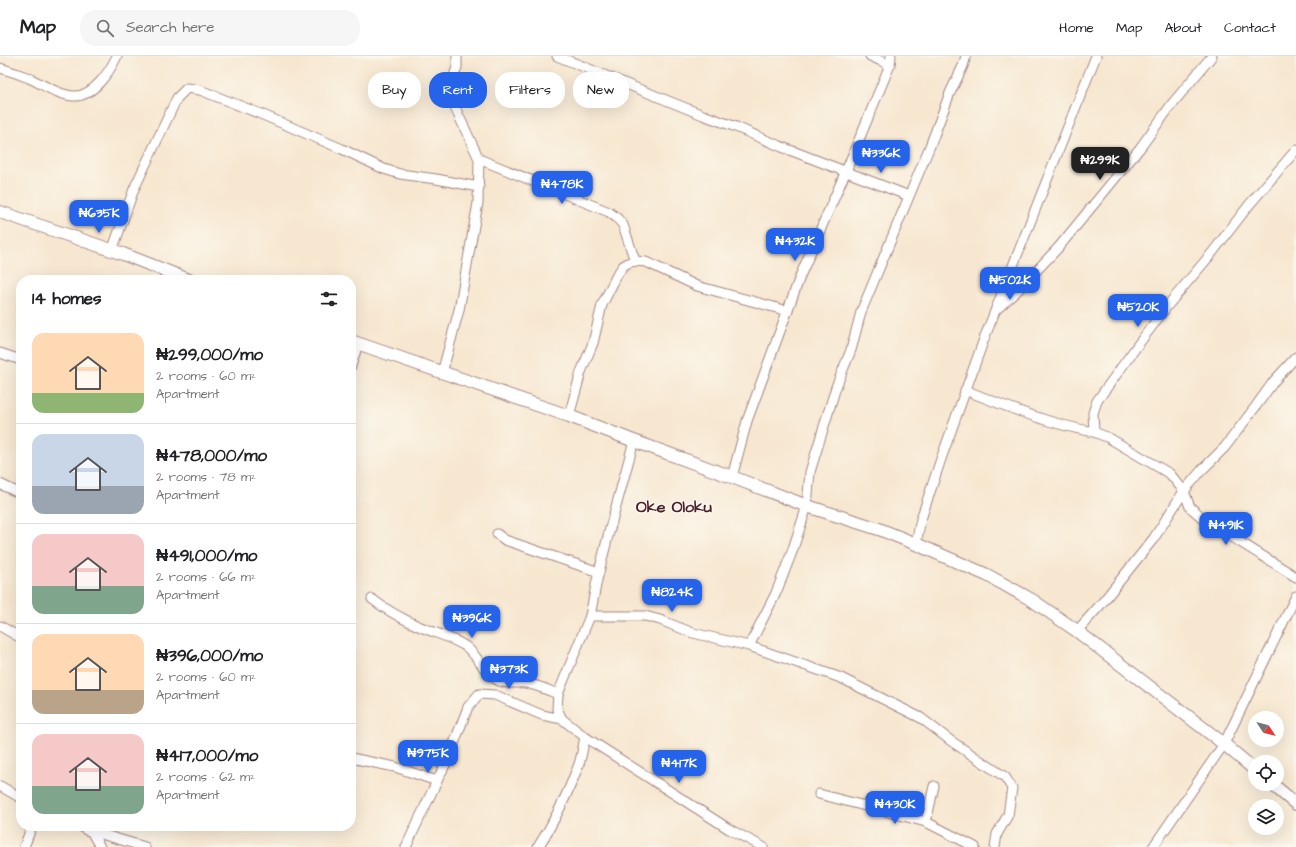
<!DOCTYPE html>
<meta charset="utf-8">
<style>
body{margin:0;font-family:"Architects Daughter",sans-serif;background:#f6f6f6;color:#202124;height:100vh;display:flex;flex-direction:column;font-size:15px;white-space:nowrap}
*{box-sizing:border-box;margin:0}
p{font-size:13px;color:#757577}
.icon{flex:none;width:22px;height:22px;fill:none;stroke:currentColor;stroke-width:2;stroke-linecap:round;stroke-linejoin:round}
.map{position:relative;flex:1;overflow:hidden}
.panel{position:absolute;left:16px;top:219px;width:340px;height:556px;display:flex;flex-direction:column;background:#fff;border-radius:16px;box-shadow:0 4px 16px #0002}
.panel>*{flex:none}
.hud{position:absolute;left:368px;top:16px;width:380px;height:36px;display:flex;gap:8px}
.needle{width:26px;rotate:126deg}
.buttons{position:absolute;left:1248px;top:655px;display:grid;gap:8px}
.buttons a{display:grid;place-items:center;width:36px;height:36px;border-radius:50%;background:#fff;box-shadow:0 4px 16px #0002;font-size:20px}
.price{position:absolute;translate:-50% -34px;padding:0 9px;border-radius:8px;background:#2563eb;color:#fff;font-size:13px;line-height:26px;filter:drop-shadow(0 1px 2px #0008)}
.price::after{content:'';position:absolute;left:50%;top:24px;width:12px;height:9px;margin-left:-6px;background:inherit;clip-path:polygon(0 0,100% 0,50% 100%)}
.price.on{background:#222;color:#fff}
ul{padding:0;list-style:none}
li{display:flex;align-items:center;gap:12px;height:100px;padding:0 16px}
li+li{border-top:1px solid #e0e0e0}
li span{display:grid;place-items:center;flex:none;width:112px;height:80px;border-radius:12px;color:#555}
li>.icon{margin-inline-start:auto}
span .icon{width:48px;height:48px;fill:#fffc;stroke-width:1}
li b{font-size:17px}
h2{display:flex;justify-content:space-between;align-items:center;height:48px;padding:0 16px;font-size:17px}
.chip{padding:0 14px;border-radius:16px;background:#fff;box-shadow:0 4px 16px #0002;font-size:14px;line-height:36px}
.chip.on{background:#2563eb;color:#fff}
header{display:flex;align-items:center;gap:24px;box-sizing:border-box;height:56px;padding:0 20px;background:#fff;border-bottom:1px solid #e0e0e0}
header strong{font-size:19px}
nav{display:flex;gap:22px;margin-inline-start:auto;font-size:14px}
.search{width:280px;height:36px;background:#f6f6f6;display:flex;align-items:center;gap:10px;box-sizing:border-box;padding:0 14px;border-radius:16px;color:#757577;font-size:15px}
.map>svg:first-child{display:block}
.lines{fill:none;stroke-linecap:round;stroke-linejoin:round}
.street-casing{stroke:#a0837e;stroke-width:11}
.secondary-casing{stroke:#a0837e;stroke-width:14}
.street{stroke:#fff;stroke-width:9}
.secondary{stroke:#fff;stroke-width:12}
.labels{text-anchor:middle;stroke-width:3;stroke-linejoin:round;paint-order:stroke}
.quarter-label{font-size:16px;font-weight:bold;fill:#4a1f2b;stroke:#fbf7ec}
</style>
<header>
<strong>Map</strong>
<div class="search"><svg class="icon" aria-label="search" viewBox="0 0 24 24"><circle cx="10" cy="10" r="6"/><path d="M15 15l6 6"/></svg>Search here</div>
<nav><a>Home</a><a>Map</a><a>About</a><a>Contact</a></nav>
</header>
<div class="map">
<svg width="1296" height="791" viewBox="0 0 1296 791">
<rect width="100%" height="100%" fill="#fbf7ec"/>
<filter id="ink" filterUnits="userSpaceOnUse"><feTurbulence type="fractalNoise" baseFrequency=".025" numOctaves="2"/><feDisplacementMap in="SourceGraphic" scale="8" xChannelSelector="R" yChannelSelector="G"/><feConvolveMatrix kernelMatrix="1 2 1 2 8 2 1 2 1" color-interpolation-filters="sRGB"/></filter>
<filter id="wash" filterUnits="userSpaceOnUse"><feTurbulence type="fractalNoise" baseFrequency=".012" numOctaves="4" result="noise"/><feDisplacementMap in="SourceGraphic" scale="16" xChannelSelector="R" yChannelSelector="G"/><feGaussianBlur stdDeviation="0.9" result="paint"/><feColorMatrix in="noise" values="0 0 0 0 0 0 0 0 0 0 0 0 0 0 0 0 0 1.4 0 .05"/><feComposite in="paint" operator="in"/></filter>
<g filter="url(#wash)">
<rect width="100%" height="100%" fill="#f7e7d0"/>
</g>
<g filter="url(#ink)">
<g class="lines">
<g class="street-casing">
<g id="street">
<path d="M 557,0 L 703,59 L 736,71 L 782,91 L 909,140"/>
<path d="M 870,0 L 890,9"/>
<path d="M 966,0 L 963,10 L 950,37 L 930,90 L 861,256 L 851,294 L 836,331 L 810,416 L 807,450 L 792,496 L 776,537 L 749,590 L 841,622 L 921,662 L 951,685 L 1005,721 L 1012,732 L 1008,759 L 997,778 L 995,791"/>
<path d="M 0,12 C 10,15 19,18 29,22 C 42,28 60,40 74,40 C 93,41 110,15 117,0"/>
<path d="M 1296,94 L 1249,149 L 1212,197 L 1168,249 L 1137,290 L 1097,345 L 1093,357 L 1094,376 L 1109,382 L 1170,418 L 1184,435 L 1190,451 L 1205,464 L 1296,521"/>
<path d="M 479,103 L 609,156 L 617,162 L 623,169 L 635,205"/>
<path d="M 112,195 L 134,133 L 177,42 L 187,32 L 200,34 L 263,59 L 342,93 L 384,113 L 400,118 L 436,123 L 479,131"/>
<path d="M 996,254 L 1018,234 L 1058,192 L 1140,92 L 1172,48 L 1212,0"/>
<path d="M 0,297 L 21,304"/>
<path d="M 351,310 L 358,288"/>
<path d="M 442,317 L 459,254 L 478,147 L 479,103 L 452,45 L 451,29 L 457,11 L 457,0"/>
<path d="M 965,334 C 1007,351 1049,368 1094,376"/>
<path d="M 569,360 L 581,316 L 593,287 L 602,249 L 617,219 L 623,210 L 628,207 L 635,205 L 646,206 L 697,230 L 788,255"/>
<path d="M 634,385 L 608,480 L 597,524 L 590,560 L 558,638 L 557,653 L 562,663 L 585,681 L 729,773 L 763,791"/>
<path d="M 732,421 L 747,365 L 801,218 L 846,115 L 890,9 L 891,0"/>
<path d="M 0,428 L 21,438"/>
<path d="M 497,478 L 505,484 L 599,516"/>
<path d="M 916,488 L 921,463 L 941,403 L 984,283 L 1096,0"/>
<path d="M 372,543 C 385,553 399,561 414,568 C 431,576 449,580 465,590 C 478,599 483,617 499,625 C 508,629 516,626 526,627 C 536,629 548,634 558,638"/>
<path d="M 590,560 L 645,560 L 660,564 L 693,577 L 749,590"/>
<path d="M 0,570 L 21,582"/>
<path d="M 1077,575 L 1102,547 L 1154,482 L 1184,435 L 1201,415 L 1225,391 L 1256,350 L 1274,325 L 1296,301"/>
<path d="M 351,702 L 395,711 L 437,725"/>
<path d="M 0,730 L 21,742"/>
<path d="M 819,738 L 926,766 L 975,791"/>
<path d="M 926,766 L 934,730"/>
<path d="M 81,770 L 86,774 L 91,775 L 100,791"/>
<path d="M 91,775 L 145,791"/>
<path d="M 24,791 L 32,770"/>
<path d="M 406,791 L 437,725 L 448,703 L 468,651 L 479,638 L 495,639 L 542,659 L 562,663"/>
<path d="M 538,791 C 555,765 568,737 579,708 C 582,699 583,690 585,681"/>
<path d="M 1153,791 L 1224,688 L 1296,540"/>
</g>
</g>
<g class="secondary-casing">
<g id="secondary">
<path d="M 0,156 L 123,198 L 189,224"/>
<path d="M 351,285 L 569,360 L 634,385 L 732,421 L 807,450 L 879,473 L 916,488 L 987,519 L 1032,544 L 1077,575 L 1224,688 L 1255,714"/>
<path d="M 1272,728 L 1296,748"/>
</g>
</g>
<use href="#street" class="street"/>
<use href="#secondary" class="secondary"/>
</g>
</g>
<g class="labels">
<g class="quarter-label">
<text x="674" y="456">Oke Oloku</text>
</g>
</g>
</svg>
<div class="buttons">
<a><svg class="needle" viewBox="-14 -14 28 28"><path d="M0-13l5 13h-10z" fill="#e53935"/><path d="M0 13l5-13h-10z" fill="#757577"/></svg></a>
<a><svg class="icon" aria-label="locate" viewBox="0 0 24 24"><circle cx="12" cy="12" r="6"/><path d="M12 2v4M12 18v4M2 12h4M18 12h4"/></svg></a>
<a><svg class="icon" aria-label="layers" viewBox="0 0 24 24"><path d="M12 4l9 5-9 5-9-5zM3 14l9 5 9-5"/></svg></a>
</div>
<b class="price" style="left:881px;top:118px">₦336K</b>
<b class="price on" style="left:1100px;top:125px">₦299K</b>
<b class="price" style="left:562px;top:149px">₦478K</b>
<b class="price" style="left:99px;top:178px">₦635K</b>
<b class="price" style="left:795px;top:206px">₦432K</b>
<b class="price" style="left:1010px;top:245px">₦502K</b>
<b class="price" style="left:1138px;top:272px">₦520K</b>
<b class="price" style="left:1226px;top:490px">₦491K</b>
<b class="price" style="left:672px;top:557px">₦824K</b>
<b class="price" style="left:472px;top:583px">₦396K</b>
<b class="price" style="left:509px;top:634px">₦373K</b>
<b class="price" style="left:428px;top:718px">₦975K</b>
<b class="price" style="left:679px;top:728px">₦417K</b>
<b class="price" style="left:895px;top:769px">₦430K</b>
<div class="hud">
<a class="chip">Buy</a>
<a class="chip on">Rent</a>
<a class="chip">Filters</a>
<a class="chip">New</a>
</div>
<section class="panel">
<h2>14 homes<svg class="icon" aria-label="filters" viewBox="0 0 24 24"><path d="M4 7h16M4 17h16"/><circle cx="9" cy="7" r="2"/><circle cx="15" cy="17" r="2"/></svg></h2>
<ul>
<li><span style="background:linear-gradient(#ffd9b3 75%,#8fb573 0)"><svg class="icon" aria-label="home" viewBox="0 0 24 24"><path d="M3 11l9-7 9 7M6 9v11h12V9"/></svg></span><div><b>₦299,000/mo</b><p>2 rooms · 60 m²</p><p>Apartment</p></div></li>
<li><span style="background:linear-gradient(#c9d6e8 65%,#9aa5b1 0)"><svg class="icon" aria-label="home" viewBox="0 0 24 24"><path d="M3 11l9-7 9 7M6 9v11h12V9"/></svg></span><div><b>₦478,000/mo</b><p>2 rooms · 78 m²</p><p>Apartment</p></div></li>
<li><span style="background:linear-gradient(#f6c9c9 65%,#7fa58c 0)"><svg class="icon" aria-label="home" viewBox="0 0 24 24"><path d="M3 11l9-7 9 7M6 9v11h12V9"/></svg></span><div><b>₦491,000/mo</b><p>2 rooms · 66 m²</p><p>Apartment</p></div></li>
<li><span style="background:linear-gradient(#ffd9b3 70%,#b9a48a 0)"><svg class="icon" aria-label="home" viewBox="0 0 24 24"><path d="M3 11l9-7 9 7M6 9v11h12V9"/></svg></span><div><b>₦396,000/mo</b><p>2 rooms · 60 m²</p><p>Apartment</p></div></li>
<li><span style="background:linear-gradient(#f6c9c9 65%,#7fa58c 0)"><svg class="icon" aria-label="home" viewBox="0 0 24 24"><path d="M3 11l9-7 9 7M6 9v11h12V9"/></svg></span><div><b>₦417,000/mo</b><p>2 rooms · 62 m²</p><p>Apartment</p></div></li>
</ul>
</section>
</div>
